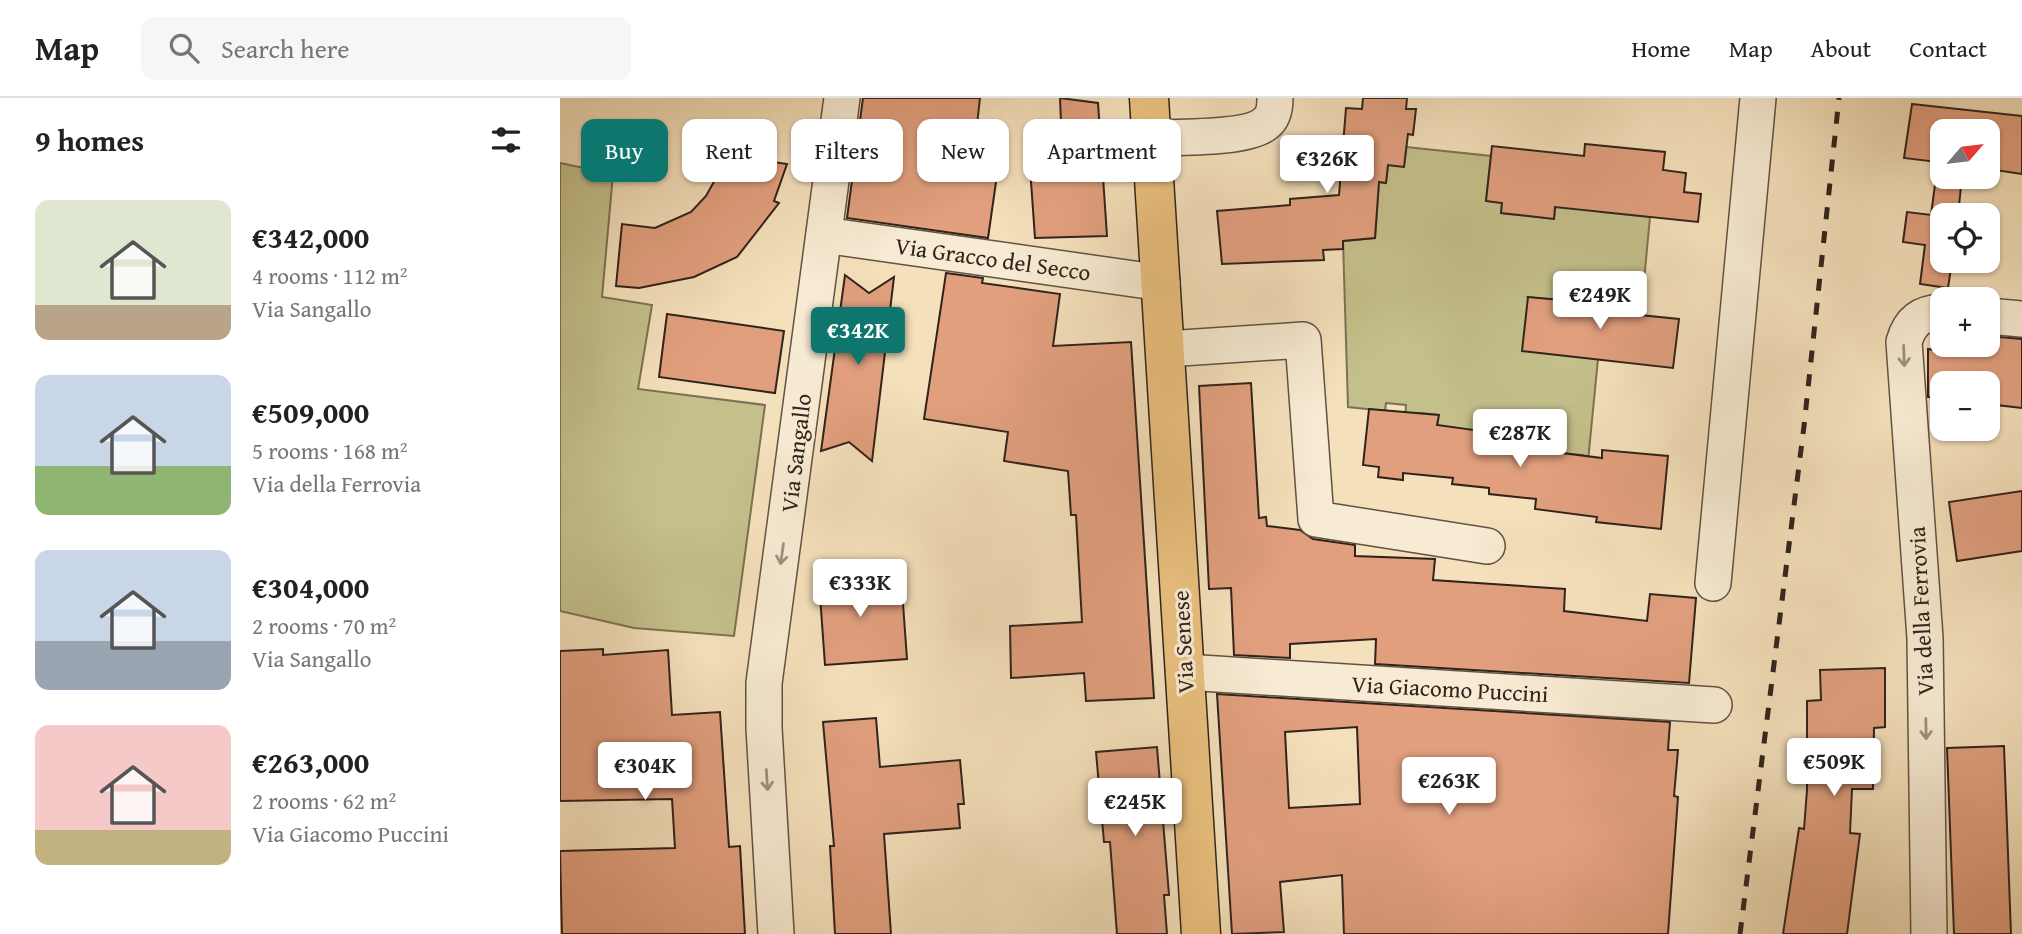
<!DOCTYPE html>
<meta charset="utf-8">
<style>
body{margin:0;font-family:"Gentium Book Plus",serif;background:#f6f6f6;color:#222;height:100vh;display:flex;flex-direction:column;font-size:26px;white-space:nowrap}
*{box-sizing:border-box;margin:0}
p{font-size:23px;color:#767676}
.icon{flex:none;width:38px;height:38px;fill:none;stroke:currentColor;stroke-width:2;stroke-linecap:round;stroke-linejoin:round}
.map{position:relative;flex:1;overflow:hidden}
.drawer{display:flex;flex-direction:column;background:#fff;width:560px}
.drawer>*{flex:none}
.top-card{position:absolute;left:21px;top:21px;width:665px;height:63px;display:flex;gap:14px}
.needle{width:46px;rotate:62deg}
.tools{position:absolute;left:1370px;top:21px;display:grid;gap:14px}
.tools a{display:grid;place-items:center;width:70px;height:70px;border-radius:14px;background:#fff;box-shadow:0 2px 5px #0004;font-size:35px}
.price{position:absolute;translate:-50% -60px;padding:0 16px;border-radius:7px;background:#fff;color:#222;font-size:23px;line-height:46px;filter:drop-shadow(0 2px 4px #0008)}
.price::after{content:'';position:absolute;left:50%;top:42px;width:21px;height:16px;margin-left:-10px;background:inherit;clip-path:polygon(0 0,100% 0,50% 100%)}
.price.on{background:#0f766e;color:#fff}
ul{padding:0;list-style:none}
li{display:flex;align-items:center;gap:21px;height:175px;padding:0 35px}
li span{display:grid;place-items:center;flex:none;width:196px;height:140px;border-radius:14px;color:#555}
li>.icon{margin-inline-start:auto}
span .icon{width:84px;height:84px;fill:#fffc;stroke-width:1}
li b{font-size:30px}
h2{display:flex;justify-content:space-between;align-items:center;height:84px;padding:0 35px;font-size:30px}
.chip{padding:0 24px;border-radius:14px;background:#fff;box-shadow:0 2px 5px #0004;font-size:24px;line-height:63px}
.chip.on{background:#0f766e;color:#fff}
header{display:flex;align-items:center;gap:42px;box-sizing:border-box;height:98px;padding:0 35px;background:#fff;border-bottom:2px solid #e0e0e0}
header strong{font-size:33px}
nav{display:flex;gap:38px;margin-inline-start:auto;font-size:24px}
.search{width:490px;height:63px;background:#f6f6f6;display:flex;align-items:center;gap:18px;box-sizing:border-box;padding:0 24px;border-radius:14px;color:#767676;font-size:26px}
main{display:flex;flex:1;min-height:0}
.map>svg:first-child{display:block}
.green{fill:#c4c08b;stroke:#7a7254;stroke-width:2}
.building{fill:#e19f7e;stroke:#30231c;stroke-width:2;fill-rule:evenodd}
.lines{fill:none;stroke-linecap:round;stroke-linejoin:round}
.minor-casing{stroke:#615244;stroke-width:38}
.major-casing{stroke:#30231c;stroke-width:41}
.minor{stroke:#f8ebd3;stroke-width:35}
.major{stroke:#eac07e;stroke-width:38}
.rail{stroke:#30231c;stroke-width:5;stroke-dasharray:12 12;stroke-linecap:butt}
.oneway{stroke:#9e9181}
.labels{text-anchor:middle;stroke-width:6;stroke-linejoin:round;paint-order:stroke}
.street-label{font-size:23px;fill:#30231c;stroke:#f8ebd3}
</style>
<header>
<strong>Map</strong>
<div class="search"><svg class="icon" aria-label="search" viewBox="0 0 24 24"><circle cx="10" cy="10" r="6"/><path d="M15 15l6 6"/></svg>Search here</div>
<nav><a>Home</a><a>Map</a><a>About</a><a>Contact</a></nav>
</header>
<main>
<section class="drawer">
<h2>9 homes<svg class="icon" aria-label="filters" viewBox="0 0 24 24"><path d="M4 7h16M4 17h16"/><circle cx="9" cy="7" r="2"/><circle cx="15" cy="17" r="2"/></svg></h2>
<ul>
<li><span style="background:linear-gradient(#dfe7d0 75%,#b9a48a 0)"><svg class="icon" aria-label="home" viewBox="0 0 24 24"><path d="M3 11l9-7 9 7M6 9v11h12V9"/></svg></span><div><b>€342,000</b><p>4 rooms · 112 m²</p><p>Via Sangallo</p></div></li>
<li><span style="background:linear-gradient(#c9d6e8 65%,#8fb573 0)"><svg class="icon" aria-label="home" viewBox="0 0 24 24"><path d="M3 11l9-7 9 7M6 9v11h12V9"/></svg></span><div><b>€509,000</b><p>5 rooms · 168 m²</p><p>Via della Ferrovia</p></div></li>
<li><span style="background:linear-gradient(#c9d6e8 65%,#9aa5b1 0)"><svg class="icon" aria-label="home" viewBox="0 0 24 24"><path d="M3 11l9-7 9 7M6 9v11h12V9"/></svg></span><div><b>€304,000</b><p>2 rooms · 70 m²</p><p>Via Sangallo</p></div></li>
<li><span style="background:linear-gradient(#f6c9c9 75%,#c2b280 0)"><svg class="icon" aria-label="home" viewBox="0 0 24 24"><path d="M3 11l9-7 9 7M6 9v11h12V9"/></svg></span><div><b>€263,000</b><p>2 rooms · 62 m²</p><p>Via Giacomo Puccini</p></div></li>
</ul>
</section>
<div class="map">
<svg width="1462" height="836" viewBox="0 0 1462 836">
<rect width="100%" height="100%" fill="#f4e0bb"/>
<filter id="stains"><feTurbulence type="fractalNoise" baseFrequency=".00286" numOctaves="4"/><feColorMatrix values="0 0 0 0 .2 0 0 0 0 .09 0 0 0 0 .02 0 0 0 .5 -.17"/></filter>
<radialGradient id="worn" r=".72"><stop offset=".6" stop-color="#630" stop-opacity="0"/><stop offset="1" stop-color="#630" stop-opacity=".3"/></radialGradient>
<g class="green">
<path d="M 846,49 L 931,58 L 926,103 L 942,105 L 941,115 L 994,121 L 996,104 L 1042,114 L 1090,119 L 1082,204 L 1065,202 L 1063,209 L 1030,205 L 1030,198 L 1012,196 L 1011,203 L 968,199 L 1038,261 L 1028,363 L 1023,357 L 963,354 L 964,340 L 929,344 L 930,333 L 914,331 L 913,337 L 877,332 L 878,317 L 860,315 L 859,324 L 845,322 L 846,307 L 826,305 L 825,313 L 788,309 L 783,143 L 815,140 L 819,84 L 826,85 L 828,67 L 844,69 Z"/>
<path d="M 0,65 L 53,76 L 42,199 L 92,207 L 78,291 L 205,307 L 174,538 L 74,530 L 0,513 Z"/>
</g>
<g class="building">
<path d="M 303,0 L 420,0 L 415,45 L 441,49 L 428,140 L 287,120 Z"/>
<path d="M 500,0 L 538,5 L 547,138 L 475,140 L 467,27 L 501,24 Z"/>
<path d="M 803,0 L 847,0 L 846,11 L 856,11 L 853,37 L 848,36 L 844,69 L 828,67 L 826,85 L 819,84 L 815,140 L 783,143 L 783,151 L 763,152 L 764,162 L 662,166 L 657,113 L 730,107 L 730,101 L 779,97 L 786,10 L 802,11 Z"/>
<path d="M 1352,6 L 1462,18 L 1462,76 L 1428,71 L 1428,33 L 1382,33 L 1382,79 L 1402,79 L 1398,117 L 1382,117 L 1382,163 L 1392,163 L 1388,190 L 1360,186 L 1365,147 L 1343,144 L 1347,114 L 1371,117 L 1378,64 L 1344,60 Z"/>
<path d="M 1025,46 L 1105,54 L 1103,72 L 1126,75 L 1124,94 L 1141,96 L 1138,124 L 995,109 L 994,121 L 941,115 L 942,105 L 926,103 L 932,48 L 1024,58 Z"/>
<path d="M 172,58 L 227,66 L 214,103 L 219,105 L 177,159 L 134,179 L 79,190 L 56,188 L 62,126 L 95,130 L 131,114 L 146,98 L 156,80 L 161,82 Z"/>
<path d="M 386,175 L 423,180 L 422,185 L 500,196 L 493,248 L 571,244 L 594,600 L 526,603 L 524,575 L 451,580 L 450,528 L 522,524 L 516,417 L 511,417 L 508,373 L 444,363 L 448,334 L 364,321 Z"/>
<path d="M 285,177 L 309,195 L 334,179 L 312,363 L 289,344 L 261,353 Z"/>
<path d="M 1011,196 L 1082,204 L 1080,217 L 1119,221 L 1113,270 L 962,253 L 968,199 L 1011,203 Z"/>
<path d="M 107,216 L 224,233 L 215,295 L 99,279 Z"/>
<path d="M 1382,234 L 1382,247 L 1428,247 L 1428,238 L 1462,241 L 1462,310 L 1428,306 L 1428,285 L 1382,285 L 1382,301 L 1368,299 L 1368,251 L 1375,252 L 1377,235 Z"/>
<path d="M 691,285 L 699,420 L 706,419 L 707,428 L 740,432 L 753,441 L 795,447 L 795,458 L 875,461 L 873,482 L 1005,491 L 1004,513 L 1087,523 L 1090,496 L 1136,500 L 1129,585 L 815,566 L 816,541 L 730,546 L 730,560 L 674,557 L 671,490 L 649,491 L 639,288 Z"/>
<path d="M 809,311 L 879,317 L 877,327 L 965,339 L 963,350 L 1042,360 L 1042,352 L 1108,358 L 1101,431 L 1036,424 L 1037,419 L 975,411 L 976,401 L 929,396 L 929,390 L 892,386 L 893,380 L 843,375 L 843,382 L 818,379 L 819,369 L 803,367 Z"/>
<path d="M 1462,393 L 1462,453 L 1397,463 L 1389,404 Z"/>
<path d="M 297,467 L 298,486 L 342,492 L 347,561 L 265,567 L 258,470 Z"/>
<path d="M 43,551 L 43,557 L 108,552 L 112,617 L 160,614 L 169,749 L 180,748 L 185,836 L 2,836 L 0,753 L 115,750 L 112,701 L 0,703 L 0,553 Z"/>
<path d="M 1325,570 L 1325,629 L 1314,630 L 1313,691 L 1292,691 L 1290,735 L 1300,736 L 1287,836 L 1223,836 L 1239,730 L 1244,731 L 1247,692 L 1247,603 L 1261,602 L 1260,572 Z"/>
<path d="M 657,596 L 1110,624 L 1108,652 L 1118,652 L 1114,698 L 1118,699 L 1108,836 L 784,836 L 782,777 L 720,784 L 724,834 L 672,836 ZM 797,629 L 800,706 L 729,710 L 725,634 Z"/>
<path d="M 316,620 L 320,669 L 400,662 L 404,706 L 398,706 L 400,730 L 324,736 L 331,836 L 275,836 L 270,748 L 274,748 L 263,624 Z"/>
<path d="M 1444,648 L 1451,836 L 1394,836 L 1387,650 Z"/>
<path d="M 597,649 L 609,797 L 604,797 L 607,836 L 557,836 L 550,744 L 544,744 L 536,654 Z"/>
</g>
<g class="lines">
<g class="minor-casing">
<g id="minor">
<path d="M 592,40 C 617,39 689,41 706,25 C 714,19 715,9 715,0"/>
<path d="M 264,137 L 602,185"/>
<path d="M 1428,218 L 1462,221"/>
<path d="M 606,251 L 743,242 L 756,421 L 927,448"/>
<path d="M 1153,485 L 1198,0"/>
<path d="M 625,574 L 1154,607"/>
<path d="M 216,836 L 204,630 L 204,585 L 282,0"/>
<path d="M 1369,836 L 1365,540 L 1344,244 C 1350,223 1361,215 1382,214"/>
</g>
</g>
<g class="major-casing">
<path id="major" d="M 589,0 L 641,836"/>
</g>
<use href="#minor" class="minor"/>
<use href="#major" class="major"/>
<path class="rail" d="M 1180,836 L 1244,328 L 1279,0"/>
</g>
<defs><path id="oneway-shaft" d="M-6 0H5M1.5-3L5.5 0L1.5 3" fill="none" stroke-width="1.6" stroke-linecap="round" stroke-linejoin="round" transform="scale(1.75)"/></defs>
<g class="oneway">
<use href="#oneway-shaft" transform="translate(1344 258) rotate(88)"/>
<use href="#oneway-shaft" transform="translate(222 456) rotate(98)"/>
<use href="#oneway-shaft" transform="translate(1366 631) rotate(89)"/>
<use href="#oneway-shaft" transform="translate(207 682) rotate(86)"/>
</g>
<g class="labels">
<g class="street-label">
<text transform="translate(433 161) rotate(8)" y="8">Via Gracco del Secco</text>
<text transform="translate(236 355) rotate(-83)" y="8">Via Sangallo</text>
<text transform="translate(1361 513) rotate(-93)" y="8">Via della Ferrovia</text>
<text transform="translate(623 544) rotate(-93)" y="8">Via Senese</text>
<text transform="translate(890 591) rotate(3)" y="8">Via Giacomo Puccini</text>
</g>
</g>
<rect width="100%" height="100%" filter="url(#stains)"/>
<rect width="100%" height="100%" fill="url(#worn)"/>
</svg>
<div class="tools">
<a><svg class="needle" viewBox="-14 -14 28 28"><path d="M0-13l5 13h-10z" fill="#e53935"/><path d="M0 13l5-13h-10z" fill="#767676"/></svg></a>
<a><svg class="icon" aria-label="locate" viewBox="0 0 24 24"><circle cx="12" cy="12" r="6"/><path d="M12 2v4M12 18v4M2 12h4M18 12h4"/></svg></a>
<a>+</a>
<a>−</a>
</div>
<b class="price" style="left:767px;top:97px">€326K</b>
<b class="price" style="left:1040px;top:233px">€249K</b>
<b class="price on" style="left:298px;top:269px">€342K</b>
<b class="price" style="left:960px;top:371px">€287K</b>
<b class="price" style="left:300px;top:521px">€333K</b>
<b class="price" style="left:1274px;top:700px">€509K</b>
<b class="price" style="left:85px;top:704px">€304K</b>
<b class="price" style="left:889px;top:719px">€263K</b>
<b class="price" style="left:575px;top:740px">€245K</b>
<div class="top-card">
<a class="chip on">Buy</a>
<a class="chip">Rent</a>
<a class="chip">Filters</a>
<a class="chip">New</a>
<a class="chip">Apartment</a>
</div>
</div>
</main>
